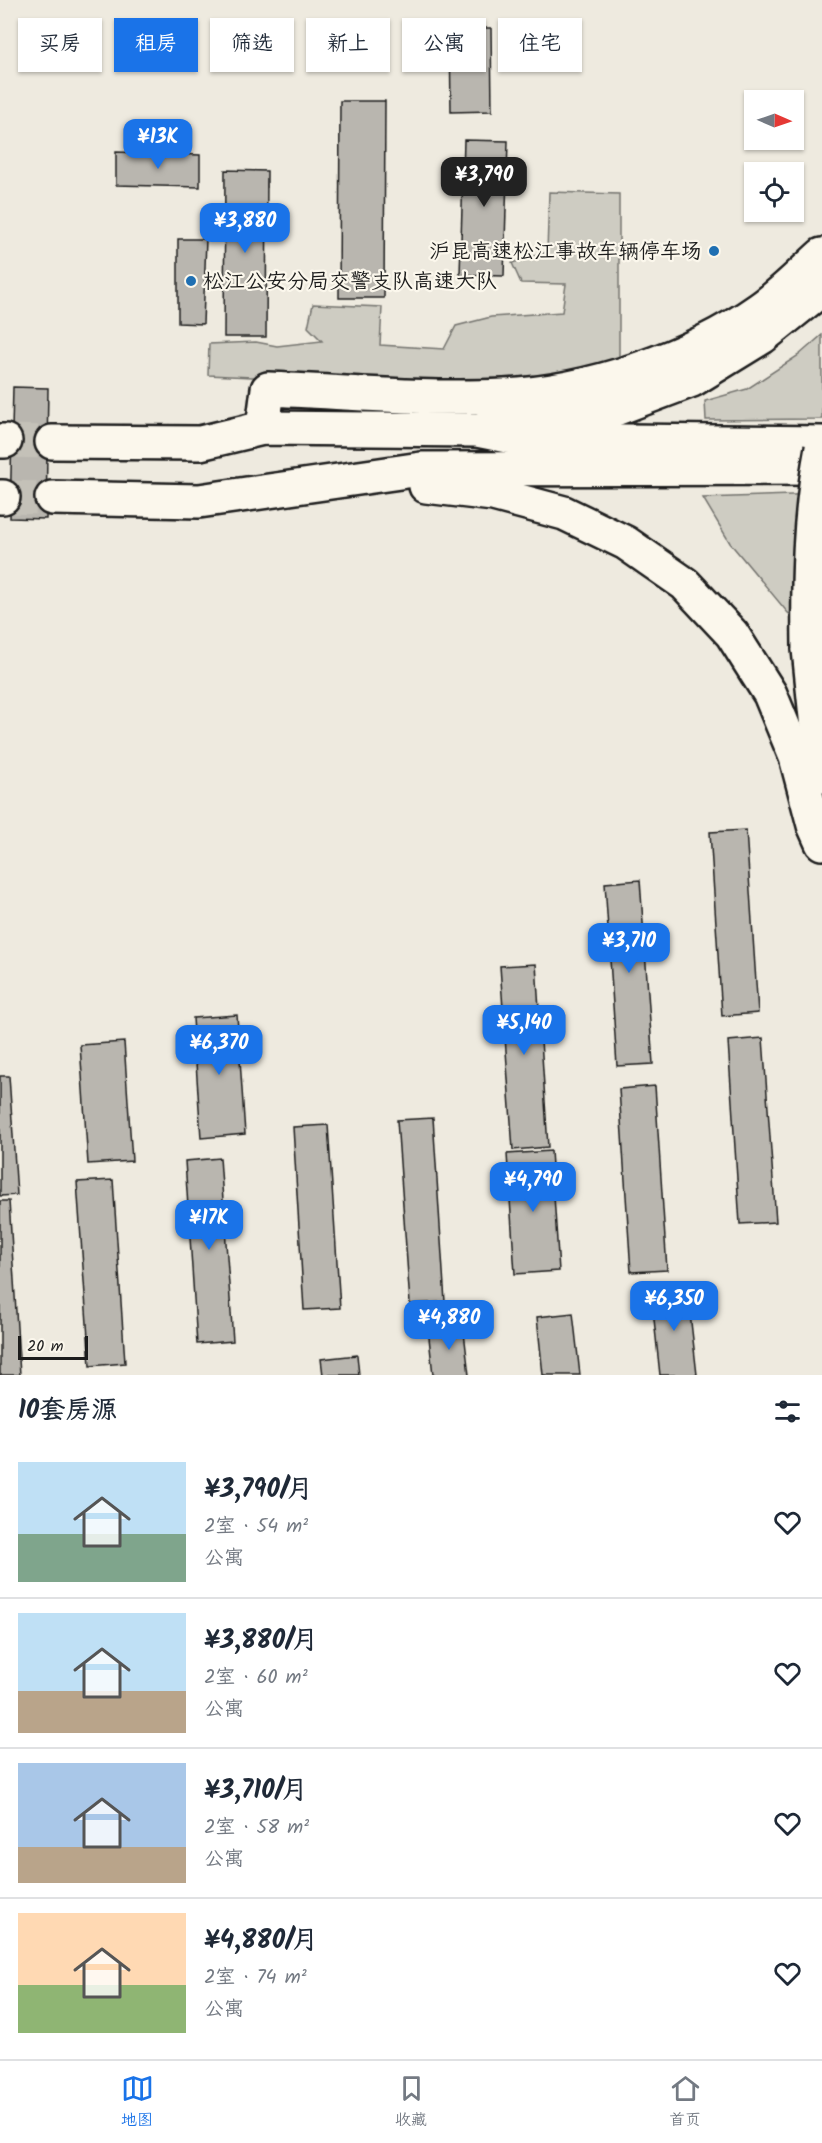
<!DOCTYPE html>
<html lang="zh">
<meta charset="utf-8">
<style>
body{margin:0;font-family:Kalam,"LXGW WenKai TC",sans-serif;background:#f2f2f3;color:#1f2937;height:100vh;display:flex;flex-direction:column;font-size:22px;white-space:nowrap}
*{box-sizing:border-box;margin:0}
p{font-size:20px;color:#747a83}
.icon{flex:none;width:33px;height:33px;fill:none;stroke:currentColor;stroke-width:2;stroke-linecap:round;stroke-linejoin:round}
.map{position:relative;height:1375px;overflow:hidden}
.side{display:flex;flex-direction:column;background:#fff;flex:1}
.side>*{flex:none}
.top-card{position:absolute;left:18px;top:18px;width:786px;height:54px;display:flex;gap:12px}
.needle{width:39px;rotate:92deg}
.tools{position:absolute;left:744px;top:90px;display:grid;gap:12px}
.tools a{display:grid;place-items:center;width:60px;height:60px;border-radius:0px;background:#fff;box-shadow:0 2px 4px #0004;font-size:30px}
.scale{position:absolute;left:18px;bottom:15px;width:70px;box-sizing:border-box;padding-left:6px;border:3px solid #1c1c1c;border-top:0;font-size:16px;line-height:21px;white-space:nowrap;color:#1c1c1c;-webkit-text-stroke:4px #fbf7ec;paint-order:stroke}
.price{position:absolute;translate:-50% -51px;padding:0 14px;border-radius:12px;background:#1a73e8;color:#fff;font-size:20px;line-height:39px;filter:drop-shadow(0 2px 3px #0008)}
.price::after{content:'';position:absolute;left:50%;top:36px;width:18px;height:14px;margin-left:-9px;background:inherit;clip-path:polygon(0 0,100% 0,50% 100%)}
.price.active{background:#222;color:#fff}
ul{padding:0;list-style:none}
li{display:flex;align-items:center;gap:18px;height:150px;padding:0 18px}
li+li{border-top:2px solid #e0e1e3}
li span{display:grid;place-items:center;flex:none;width:168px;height:120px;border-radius:0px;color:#555}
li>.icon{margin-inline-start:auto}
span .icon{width:72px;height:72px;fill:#fffc;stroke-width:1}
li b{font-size:26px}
h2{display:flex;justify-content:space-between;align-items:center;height:72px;padding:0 18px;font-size:26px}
.pill{padding:0 21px;border-radius:0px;background:#fff;box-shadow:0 2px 4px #0004;font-size:21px;line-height:54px}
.pill.active{background:#1a73e8;color:#fff}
.tab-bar{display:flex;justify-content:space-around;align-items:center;height:84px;border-top:2px solid #e0e1e3;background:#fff;font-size:16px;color:#747a83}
.tab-bar a{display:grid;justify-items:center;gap:3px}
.tab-bar .active{color:#1a73e8}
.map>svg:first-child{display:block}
.green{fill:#ceccc2;stroke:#75746f;stroke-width:1.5}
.building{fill:#b9b6af;stroke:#1c1c1c;stroke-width:1.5}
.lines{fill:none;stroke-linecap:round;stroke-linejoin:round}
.highway-tunnel{stroke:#c4c1b8;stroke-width:33;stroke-dasharray:33 16;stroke-linecap:butt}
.minor-casing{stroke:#1c1c1c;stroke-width:38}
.highway-casing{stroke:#1c1c1c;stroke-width:38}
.minor{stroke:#fbf7ec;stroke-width:33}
.highway{stroke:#fbf7ec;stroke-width:33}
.highway-bridge-casing{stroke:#1c1c1c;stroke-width:38;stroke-linecap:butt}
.highway-bridge{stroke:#fbf7ec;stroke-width:33}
.poi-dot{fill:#1f6fb2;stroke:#fbf7ec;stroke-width:2}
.labels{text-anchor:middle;stroke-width:4.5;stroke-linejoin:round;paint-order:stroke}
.poi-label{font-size:21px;fill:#1c1c1c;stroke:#fbf7ec;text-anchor:end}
</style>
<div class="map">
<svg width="822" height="1375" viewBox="0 0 822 1375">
<rect width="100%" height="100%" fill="#eeeadf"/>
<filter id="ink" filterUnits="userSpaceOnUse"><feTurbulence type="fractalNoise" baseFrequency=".0167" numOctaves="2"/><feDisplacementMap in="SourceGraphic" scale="12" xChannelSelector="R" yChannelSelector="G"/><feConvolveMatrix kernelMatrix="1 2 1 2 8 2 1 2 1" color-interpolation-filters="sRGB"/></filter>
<g filter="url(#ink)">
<g class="green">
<path d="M 549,192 L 619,194 L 619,365 L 473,387 L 208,375 L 209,344 L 256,342 L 277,346 L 322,341 L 308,327 L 313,304 L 382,307 L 380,345 L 444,349 L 456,326 L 491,317 L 562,312 L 566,284 L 521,283 L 512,263 L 547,252 Z"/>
<path d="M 822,335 L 822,419 L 706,420 L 705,401 L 747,389 L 799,355 Z"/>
<path d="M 822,494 L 822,634 L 788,613 L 730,543 L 703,498 Z"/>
</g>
<g class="building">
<path d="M 450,28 L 491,28 L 492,111 L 451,112 Z"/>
<path d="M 340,101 L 385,101 L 384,298 L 339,298 Z"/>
<path d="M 464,140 L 508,141 L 504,276 L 460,275 Z"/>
<path d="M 116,152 L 200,155 L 200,187 L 116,185 Z"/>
<path d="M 225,170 L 267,171 L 266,337 L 224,337 Z"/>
<path d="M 178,239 L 206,239 L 203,324 L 178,323 Z"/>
<path d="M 13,387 L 48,388 L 46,519 L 10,518 Z"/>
<path d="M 746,830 L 758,1013 L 722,1016 L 710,832 Z"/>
<path d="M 640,880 L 653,1064 L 617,1066 L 605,883 Z"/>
<path d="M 536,964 L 548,1147 L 513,1150 L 500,966 Z"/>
<path d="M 237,1015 L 245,1134 L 201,1138 L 193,1018 Z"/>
<path d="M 763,1038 L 776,1222 L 740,1224 L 728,1041 Z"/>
<path d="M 124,1042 L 132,1161 L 88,1164 L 80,1045 Z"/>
<path d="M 0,1076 L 9,1076 L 17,1195 L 0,1196 Z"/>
<path d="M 655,1086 L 667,1270 L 631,1272 L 619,1089 Z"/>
<path d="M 433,1118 L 445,1302 L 410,1304 L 397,1120 Z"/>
<path d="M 328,1125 L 340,1308 L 304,1310 L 293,1127 Z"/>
<path d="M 551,1151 L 559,1271 L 515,1274 L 507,1154 Z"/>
<path d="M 220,1158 L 233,1341 L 197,1344 L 185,1161 Z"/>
<path d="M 113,1180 L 125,1363 L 90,1366 L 77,1182 Z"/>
<path d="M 0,1201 L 9,1201 L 20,1375 L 0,1375 Z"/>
<path d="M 687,1287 L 697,1375 L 660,1375 L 651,1291 Z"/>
<path d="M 573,1313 L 580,1375 L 543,1375 L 537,1317 Z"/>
<path d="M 463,1324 L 469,1375 L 433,1375 L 428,1328 Z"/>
<path d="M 357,1355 L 359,1375 L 323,1375 L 321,1359 Z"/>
</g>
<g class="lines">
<g class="highway-tunnel">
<path d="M 5,441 L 52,442"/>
<path d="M 3,497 L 52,498"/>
</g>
<g class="minor-casing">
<path id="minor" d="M 263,428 L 268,389 C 346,392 426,400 504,396 C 589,392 691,358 760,309 C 782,294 802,273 822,255"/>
</g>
<g class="highway-casing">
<g id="highway">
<path d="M 485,428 L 527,417 L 615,409 L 692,380 L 762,337 L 822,289"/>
<path d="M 0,441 L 5,441"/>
<path d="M 52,442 L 200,443 L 263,428 L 477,430 L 528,440 L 822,443"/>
<path d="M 426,486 L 493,494 L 564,513 L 626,543 L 685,584 L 732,634 L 770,694 L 796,757 L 814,825 L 822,843"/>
<path d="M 0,497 L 3,497"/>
<path d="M 52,498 L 199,501 L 421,469 L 822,468"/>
<path d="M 809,649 L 822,776"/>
</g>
</g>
<use href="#minor" class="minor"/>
<use href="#highway" class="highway"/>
<g class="highway-bridge-casing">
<path id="highway-bridge" d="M 809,649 C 808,581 809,515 822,448"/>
</g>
<use href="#highway-bridge" class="highway-bridge"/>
</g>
</g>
<g class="poi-dot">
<circle cx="714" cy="251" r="6"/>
<circle cx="191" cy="281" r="6"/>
</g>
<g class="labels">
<g class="poi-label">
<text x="702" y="258">沪昆高速松江事故车辆停车场</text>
<text x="203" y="288" text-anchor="start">松江公安分局交警支队高速大队</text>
</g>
</g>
</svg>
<div class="tools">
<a><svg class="needle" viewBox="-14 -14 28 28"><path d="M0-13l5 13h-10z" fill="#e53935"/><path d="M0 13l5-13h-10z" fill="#747a83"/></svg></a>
<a><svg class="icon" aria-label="locate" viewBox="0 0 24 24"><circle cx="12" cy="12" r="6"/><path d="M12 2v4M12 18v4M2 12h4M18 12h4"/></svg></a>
</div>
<div class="scale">20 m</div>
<b class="price" style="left:158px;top:170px">¥13K</b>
<b class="price active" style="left:484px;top:208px">¥3,790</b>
<b class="price" style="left:245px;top:254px">¥3,880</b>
<b class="price" style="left:629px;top:974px">¥3,710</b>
<b class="price" style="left:524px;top:1056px">¥5,140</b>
<b class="price" style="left:219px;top:1076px">¥6,370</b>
<b class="price" style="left:533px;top:1213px">¥4,790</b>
<b class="price" style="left:209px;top:1251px">¥17K</b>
<b class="price" style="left:674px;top:1332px">¥6,350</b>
<b class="price" style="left:449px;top:1351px">¥4,880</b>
<div class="top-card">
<a class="pill">买房</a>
<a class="pill active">租房</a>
<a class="pill">筛选</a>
<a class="pill">新上</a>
<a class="pill">公寓</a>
<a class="pill">住宅</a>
</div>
</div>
<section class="side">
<h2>10套房源<svg class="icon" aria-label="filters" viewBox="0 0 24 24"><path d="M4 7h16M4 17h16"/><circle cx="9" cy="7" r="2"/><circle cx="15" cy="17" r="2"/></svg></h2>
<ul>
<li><span style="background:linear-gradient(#bfe0f5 60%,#7fa58c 0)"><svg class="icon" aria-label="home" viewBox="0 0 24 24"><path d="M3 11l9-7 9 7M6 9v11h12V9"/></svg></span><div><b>¥3,790/月</b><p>2室 · 54 m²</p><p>公寓</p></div><svg class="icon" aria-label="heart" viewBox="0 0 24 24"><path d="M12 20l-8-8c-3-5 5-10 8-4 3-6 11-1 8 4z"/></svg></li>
<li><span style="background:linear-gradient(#bfe0f5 65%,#b9a48a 0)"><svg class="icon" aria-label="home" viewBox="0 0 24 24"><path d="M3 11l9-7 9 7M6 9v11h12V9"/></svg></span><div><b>¥3,880/月</b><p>2室 · 60 m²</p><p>公寓</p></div><svg class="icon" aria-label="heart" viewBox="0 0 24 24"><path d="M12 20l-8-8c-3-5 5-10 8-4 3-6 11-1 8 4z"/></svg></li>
<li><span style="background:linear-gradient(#a9c7e8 70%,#b9a48a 0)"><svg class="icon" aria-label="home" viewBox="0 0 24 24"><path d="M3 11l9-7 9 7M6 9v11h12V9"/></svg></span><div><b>¥3,710/月</b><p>2室 · 58 m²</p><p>公寓</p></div><svg class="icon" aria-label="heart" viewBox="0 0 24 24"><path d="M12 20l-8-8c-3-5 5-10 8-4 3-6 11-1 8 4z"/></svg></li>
<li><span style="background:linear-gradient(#ffd9b3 60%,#8fb573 0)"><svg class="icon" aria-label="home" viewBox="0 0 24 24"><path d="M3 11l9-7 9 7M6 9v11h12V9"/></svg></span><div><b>¥4,880/月</b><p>2室 · 74 m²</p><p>公寓</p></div><svg class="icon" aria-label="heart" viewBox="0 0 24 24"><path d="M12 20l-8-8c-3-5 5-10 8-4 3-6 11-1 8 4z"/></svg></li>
</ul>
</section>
<nav class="tab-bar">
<a class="active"><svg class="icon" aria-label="map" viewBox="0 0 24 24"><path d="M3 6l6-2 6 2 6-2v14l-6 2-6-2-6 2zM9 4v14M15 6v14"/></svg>地图</a>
<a><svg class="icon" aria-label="saved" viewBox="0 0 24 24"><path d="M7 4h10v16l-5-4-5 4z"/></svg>收藏</a>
<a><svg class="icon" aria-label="home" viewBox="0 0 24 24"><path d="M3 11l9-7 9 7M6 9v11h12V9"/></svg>首页</a>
</nav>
